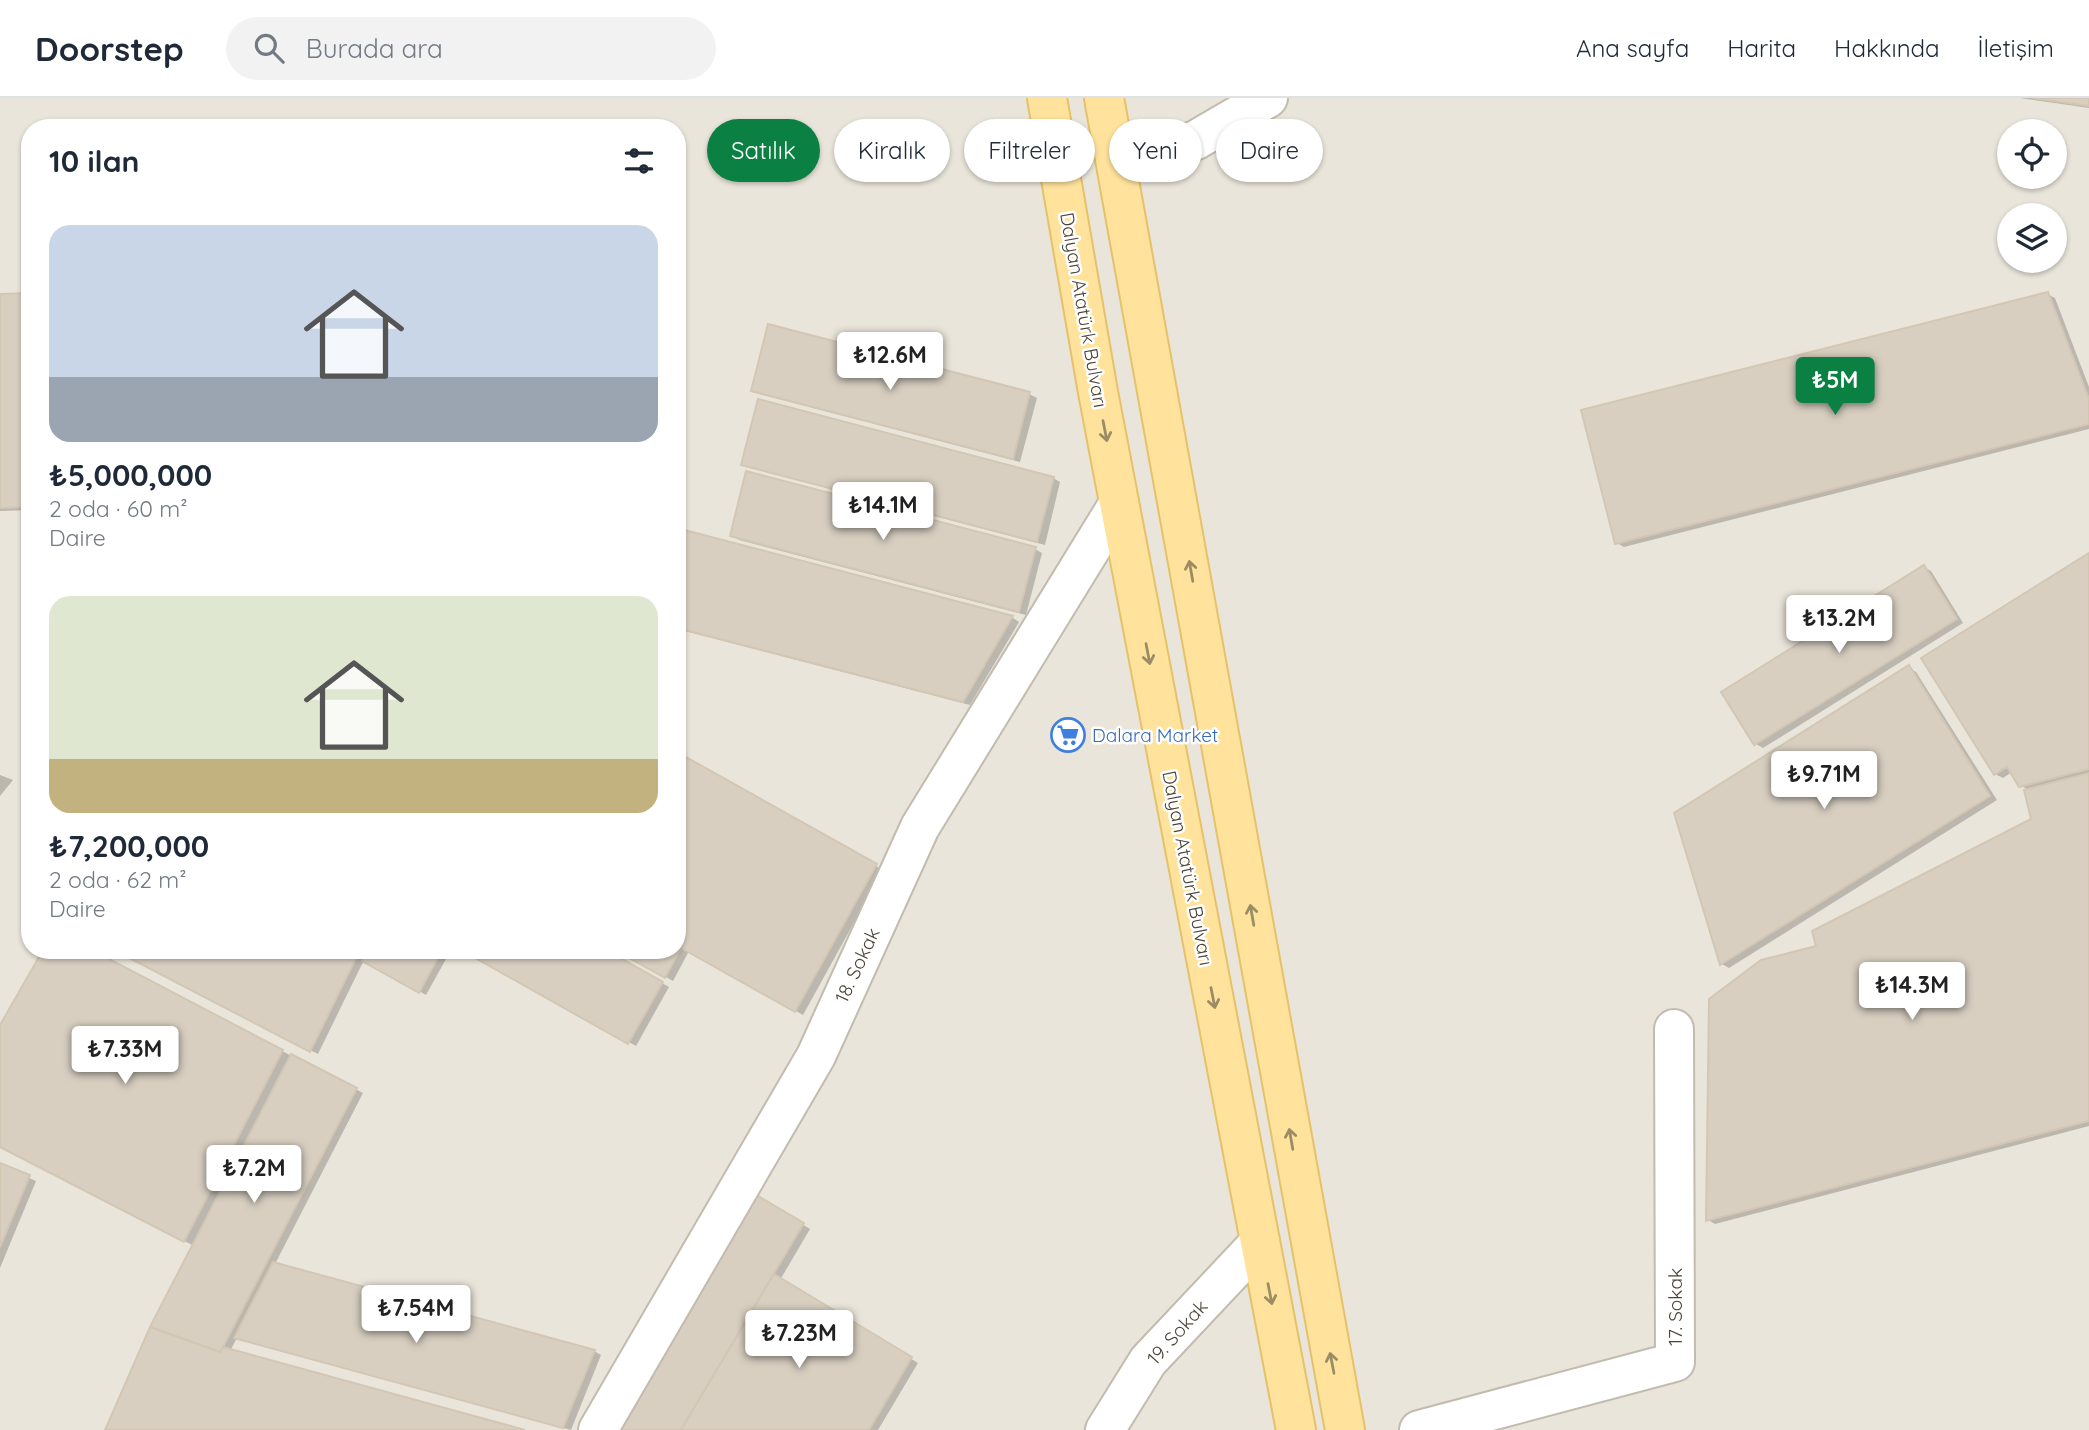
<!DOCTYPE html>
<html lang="tr">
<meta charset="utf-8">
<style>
body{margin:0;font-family:Quicksand,sans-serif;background:#f2f2f3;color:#1f2937;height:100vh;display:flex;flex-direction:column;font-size:26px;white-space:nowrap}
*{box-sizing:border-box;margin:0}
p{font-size:23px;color:#747a83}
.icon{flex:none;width:38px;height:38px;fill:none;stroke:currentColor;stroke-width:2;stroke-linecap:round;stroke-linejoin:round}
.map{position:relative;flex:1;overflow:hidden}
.sheet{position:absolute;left:21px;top:21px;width:665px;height:840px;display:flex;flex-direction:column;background:#fff;border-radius:28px;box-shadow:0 2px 5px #0004}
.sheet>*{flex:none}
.banner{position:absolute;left:707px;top:21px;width:665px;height:63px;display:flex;gap:14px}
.tools{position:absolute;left:1997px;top:21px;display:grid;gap:14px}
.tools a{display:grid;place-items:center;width:70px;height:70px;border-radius:50%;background:#fff;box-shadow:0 2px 5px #0004;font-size:35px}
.price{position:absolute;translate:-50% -60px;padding:0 16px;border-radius:7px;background:#fff;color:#222;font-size:23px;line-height:46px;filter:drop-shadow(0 2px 4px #0008)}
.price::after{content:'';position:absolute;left:50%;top:42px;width:21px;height:16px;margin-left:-10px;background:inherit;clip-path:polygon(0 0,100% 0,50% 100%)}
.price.on{background:#0b8043;color:#fff}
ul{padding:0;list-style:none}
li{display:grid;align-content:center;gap:14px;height:371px;padding:0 28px}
li span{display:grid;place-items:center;height:217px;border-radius:21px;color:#555}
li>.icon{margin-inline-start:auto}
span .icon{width:126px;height:126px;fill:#fffc;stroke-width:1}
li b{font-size:30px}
h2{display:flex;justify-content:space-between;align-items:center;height:84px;padding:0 28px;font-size:30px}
.pill{padding:0 24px;border-radius:32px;background:#fff;box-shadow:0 2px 5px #0004;font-size:24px;line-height:63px}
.pill.on{background:#0b8043;color:#fff}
header{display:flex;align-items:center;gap:42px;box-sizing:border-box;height:98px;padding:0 35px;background:#fff;border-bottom:2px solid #e0e1e3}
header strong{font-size:33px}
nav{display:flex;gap:38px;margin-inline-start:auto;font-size:24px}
.search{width:490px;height:63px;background:#f2f2f3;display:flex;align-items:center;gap:18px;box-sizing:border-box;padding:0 24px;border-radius:38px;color:#747a83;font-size:26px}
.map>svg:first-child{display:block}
.residential{fill:#eae5da;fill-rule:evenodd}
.shadow{fill:#0003}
.building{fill:#d8cfc1;stroke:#d3c7b4;stroke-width:2}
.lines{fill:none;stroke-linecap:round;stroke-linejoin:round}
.minor-casing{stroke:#c2bbae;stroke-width:42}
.major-casing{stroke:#e6c16a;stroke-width:42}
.minor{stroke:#fff;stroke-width:38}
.major{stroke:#ffe39c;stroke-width:38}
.oneway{stroke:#9c8c66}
.labels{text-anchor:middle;stroke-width:5;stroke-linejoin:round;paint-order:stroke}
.street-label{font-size:19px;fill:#4b4439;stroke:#fff}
.shop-label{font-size:19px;fill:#366cbe;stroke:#fff;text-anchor:start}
</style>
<header>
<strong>Doorstep</strong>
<div class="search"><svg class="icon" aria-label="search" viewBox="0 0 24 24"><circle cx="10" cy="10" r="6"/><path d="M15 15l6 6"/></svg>Burada ara</div>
<nav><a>Ana sayfa</a><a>Harita</a><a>Hakkında</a><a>İletişim</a></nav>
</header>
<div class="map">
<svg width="2089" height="1332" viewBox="0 0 2089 1332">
<rect width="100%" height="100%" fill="#f6f3ec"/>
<path class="residential" d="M 0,0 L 2089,0 L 2089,1332 L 0,1332 ZM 30,30 L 677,30 L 677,852 L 30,852 ZM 2009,33 L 2054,33 L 2054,79 L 2009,79 ZM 2009,117 L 2054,117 L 2054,163 L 2009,163 Z"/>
<g class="shadow">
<path d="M 2020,0 L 2089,0 L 2089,10 Z"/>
<path d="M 2047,196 L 2055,200 L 2089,289 L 2089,331 L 1624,449 L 1617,445 Z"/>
<path d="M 30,197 L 30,412 L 0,413 L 0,198 Z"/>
<path d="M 753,292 L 1029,296 L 1037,300 L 1020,364 L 760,296 Z"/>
<path d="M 743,366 L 1053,380 L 1060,384 L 1045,447 L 751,370 Z"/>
<path d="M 678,432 L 1013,520 L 1019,524 L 970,607 L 677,531 Z"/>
<path d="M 732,438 L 1035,451 L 1042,455 L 1026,517 L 739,442 Z"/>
<path d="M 2089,457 L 2089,1028 L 1715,1126 L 1708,1122 L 1819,849 L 2033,722 L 2030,693 L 2020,687 L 2012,674 L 2003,680 L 1995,676 Z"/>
<path d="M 1924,469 L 1931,473 L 1963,525 L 1763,650 L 1756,646 L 1724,595 Z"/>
<path d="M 1909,570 L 1916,574 L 1997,702 L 1729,870 L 1722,866 Z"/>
<path d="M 677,656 L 883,772 L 803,917 L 689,853 L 673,883 L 619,852 L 677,852 Z"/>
<path d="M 0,677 L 13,682 L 0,698 Z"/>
<path d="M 117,852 L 451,852 L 426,897 L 364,862 L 318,956 Z"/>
<path d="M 465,852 L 662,885 L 669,889 L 636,948 Z"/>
<path d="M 0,931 L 282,953 L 363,995 L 275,1166 L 594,1253 L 601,1257 L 571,1332 L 243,1243 L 237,1240 L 230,1253 L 518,1332 L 107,1332 L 194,1148 L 0,1047 Z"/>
<path d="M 0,1067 L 36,1083 L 0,1170 Z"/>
<path d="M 754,1097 L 810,1131 L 780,1182 L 918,1265 L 878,1332 L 614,1332 Z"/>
</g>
<g class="building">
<path d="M 2033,0 L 2089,0 L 2089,8 Z"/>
<path d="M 2048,194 L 2089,301 L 2089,326 L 1615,446 L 1581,312 Z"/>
<path d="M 30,195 L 30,409 L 0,410 L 0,196 Z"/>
<path d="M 768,226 L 1030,294 L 1013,361 L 751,293 Z"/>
<path d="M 758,301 L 1054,379 L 1037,444 L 741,367 Z"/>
<path d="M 746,373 L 1036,449 L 1019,514 L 730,438 Z"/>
<path d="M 677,430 L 1013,518 L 963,604 L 677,530 Z"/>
<path d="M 2089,455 L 2089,671 L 2019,689 L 2007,669 L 1994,677 L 1921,560 Z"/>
<path d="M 1924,467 L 1957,521 L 1754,647 L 1721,594 Z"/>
<path d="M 1909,567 L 1990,698 L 1720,867 L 1674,715 Z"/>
<path d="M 677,654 L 877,766 L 795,914 L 681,850 L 665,880 L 615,852 L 677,852 Z"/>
<path d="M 2089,675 L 2089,1023 L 1706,1123 L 1709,901 L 1761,862 L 1816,848 L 1812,833 L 2031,721 L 2024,692 Z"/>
<path d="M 43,852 L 92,852 L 283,952 L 184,1144 L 0,1049 L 0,927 Z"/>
<path d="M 114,852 L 360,852 L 310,954 Z"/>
<path d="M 367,852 L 442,852 L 419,895 L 362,863 Z"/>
<path d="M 461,852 L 606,852 L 663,884 L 628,946 Z"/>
<path d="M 291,956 L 357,990 L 223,1249 L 220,1254 L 150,1229 Z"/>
<path d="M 0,1065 L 30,1077 L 0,1149 Z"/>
<path d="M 753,1095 L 804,1125 L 681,1332 L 612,1332 Z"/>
<path d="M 273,1164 L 595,1252 L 563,1330 L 234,1240 Z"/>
<path d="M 774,1176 L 912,1259 L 869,1332 L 681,1332 Z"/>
<path d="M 150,1229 L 220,1254 L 223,1249 L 525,1332 L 105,1332 Z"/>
</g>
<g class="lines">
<g class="minor-casing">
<g id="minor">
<path d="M 1117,70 L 1196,42 L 1268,0"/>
<path d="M 598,1332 L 816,958 L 920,729 L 1119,405"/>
<path d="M 1105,1332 L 1148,1263 L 1260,1144"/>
<path d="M 1419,1332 L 1675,1264 L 1674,931"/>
</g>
</g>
<g class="major-casing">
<g id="major">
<path d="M 1047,0 L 1098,294 L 1296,1332"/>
<path d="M 1104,0 C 1186,444 1261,889 1345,1332"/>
</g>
</g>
<use href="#minor" class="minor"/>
<use href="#major" class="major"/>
</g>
<defs><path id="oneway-shaft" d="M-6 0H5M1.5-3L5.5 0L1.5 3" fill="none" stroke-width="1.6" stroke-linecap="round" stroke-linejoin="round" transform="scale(1.75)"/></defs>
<g class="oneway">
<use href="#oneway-shaft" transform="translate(1105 333) rotate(79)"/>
<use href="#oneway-shaft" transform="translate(1191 473) rotate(-100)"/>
<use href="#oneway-shaft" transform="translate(1148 556) rotate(79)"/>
<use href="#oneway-shaft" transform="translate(1252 817) rotate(-100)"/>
<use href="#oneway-shaft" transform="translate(1213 900) rotate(79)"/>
<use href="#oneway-shaft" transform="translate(1291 1041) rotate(-100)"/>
<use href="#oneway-shaft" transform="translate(1270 1196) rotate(79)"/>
<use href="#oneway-shaft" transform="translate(1332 1265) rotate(-101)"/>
</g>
<defs>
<g id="supermarket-ring" transform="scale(1.75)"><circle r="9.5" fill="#fff" stroke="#3f7fe0" stroke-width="1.5"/><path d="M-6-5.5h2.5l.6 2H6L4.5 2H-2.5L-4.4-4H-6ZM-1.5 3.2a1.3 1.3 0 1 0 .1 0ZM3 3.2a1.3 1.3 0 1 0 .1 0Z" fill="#3f7fe0"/></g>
</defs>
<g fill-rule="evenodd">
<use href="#supermarket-ring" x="1068" y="637"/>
</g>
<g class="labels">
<g class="street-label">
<text transform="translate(1084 212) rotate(80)" y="7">Dalyan Atatürk Bulvarı</text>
<text transform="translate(1188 770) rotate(79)" y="7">Dalyan Atatürk Bulvarı</text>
<text transform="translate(857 867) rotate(-65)" y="7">18. Sokak</text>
<text transform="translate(1675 1209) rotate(-90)" y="7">17. Sokak</text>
<text transform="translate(1177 1234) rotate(-48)" y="7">19. Sokak</text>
</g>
<g class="shop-label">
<text x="1092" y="644">Dalara Market</text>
</g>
</g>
</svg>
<div class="tools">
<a><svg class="icon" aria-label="locate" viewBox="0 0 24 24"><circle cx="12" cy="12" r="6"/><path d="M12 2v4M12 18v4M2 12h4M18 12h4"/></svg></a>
<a><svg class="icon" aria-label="layers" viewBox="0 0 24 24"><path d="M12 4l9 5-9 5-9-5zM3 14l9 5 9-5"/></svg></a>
</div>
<b class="price" style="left:890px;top:294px">₺12.6M</b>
<b class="price on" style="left:1835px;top:319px">₺5M</b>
<b class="price" style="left:883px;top:444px">₺14.1M</b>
<b class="price" style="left:1839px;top:557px">₺13.2M</b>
<b class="price" style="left:1824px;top:713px">₺9.71M</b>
<b class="price" style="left:1912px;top:924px">₺14.3M</b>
<b class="price" style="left:125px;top:988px">₺7.33M</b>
<b class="price" style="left:254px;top:1107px">₺7.2M</b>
<b class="price" style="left:416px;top:1247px">₺7.54M</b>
<b class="price" style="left:799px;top:1272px">₺7.23M</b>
<div class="banner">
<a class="pill on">Satılık</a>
<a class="pill">Kiralık</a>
<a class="pill">Filtreler</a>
<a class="pill">Yeni</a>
<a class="pill">Daire</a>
</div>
<section class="sheet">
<h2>10 ilan<svg class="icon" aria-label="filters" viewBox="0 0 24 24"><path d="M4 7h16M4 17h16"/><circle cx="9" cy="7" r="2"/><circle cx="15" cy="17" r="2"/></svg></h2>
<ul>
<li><span style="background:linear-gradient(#c9d6e8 70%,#9aa5b1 0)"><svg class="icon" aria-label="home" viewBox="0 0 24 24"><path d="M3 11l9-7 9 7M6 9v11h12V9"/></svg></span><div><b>₺5,000,000</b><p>2 oda · 60 m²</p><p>Daire</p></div></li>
<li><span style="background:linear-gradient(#dfe7d0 75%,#c2b280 0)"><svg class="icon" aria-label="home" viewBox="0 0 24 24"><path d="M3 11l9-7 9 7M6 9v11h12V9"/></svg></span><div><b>₺7,200,000</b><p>2 oda · 62 m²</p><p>Daire</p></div></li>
</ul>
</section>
</div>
